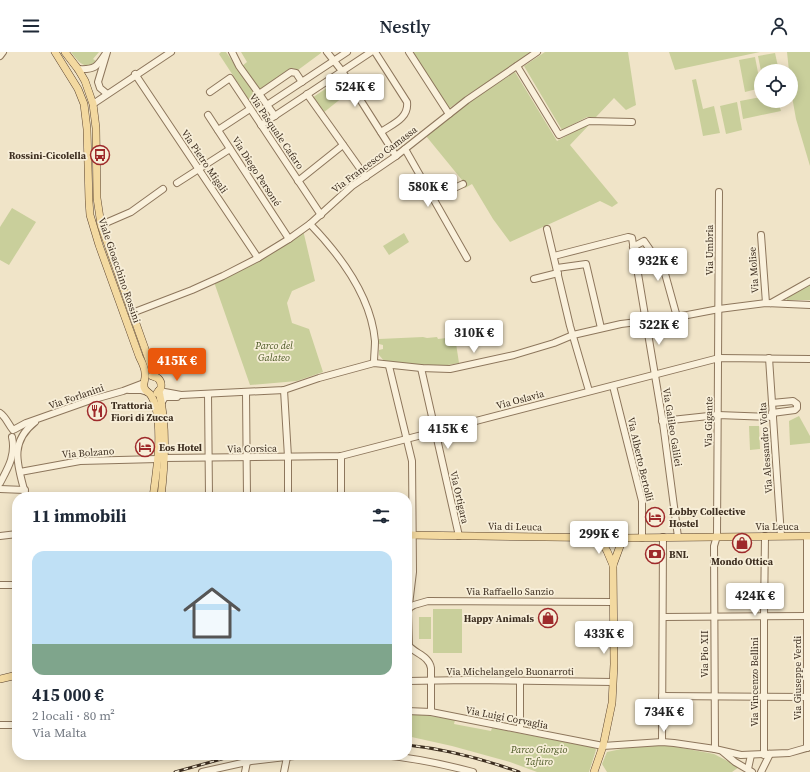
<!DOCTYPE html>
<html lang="it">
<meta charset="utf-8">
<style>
body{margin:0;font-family:"Source Serif 4",serif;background:#f6f6f7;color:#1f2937;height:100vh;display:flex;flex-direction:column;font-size:15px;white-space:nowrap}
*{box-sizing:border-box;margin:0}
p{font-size:13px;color:#747a83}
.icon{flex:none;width:22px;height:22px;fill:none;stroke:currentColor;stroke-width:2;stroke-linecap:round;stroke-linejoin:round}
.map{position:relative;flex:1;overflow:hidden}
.sheet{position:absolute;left:12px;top:440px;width:400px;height:268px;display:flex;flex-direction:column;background:#fff;border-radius:16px;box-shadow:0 2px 10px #0003}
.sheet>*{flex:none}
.fabs{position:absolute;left:754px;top:12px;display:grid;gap:8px}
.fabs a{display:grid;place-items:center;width:44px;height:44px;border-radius:50%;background:#fff;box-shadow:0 2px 10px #0003;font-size:20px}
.price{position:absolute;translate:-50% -34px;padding:0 9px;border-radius:4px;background:#fff;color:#222;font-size:13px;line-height:26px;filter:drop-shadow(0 1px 2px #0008)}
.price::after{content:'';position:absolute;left:50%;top:24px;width:12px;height:9px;margin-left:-6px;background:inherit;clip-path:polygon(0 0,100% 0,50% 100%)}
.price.active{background:#ea580c;color:#fff}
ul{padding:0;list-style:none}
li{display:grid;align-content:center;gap:8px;height:212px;padding:0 20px}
li span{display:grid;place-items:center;height:124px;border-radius:12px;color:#555}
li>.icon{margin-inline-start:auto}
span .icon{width:72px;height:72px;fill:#fffc;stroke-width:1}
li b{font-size:17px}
h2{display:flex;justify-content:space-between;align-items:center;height:48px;padding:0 20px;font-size:17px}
header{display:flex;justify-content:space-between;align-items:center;height:52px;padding:0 20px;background:#fff;font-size:18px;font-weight:600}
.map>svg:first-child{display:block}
.green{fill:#c9cf9b}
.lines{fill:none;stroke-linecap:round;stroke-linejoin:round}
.minor-casing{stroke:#8d765c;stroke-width:8}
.major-casing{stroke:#5b4430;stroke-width:8}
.minor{stroke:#faf1dc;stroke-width:6}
.major{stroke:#f3d9a0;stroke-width:7}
.rail-casing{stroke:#3d2e20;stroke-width:3}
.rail{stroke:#f7eed8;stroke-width:1.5;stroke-dasharray:4.5;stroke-linecap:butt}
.labels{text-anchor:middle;stroke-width:3.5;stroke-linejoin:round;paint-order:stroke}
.street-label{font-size:10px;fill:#3d2e20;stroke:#f7eed8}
.poi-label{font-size:10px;font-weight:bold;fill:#3d2e20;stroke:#f7eed8;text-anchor:start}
.park-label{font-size:10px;font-style:italic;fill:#4d5a26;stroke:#f7eed8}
</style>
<header><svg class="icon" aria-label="menu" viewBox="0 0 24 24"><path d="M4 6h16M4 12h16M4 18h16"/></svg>Nestly<svg class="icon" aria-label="person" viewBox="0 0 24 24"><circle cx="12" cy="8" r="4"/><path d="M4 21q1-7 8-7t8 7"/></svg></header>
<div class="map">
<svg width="810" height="720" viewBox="0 0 810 720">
<rect width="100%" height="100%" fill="#f0e4c8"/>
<g class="green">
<path d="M 71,0 L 99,0 L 93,7 L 96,9 C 85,20 78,9 71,0 Z"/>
<path d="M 221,0 L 226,0 L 258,46 L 251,51 L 219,2 Z"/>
<path d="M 241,0 L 321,0 L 321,1 L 298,18 L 292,16 L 289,17 L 259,38 L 242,14 L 247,10 Z"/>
<path d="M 413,0 L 531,0 L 448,57 Z"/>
<path d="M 545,0 L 628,0 L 636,53 L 626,58 L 614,46 L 596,65 L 587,65 L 562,78 L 524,14 Z"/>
<path d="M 669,0 L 760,0 L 675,18 Z"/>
<path d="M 787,0 L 810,0 L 810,114 L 796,67 L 791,39 L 791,19 L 789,19 Z"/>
<path d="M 775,1 L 779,19 L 761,19 L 758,4 Z"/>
<path d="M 755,5 L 761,36 L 745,40 L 739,8 Z"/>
<path d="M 515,20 L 557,89 L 586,73 L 588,74 L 570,93 L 618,151 L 612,155 L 600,149 L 510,190 L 493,167 L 472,132 L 465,136 L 462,128 L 426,84 L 469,50 Z"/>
<path d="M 696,27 L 703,57 L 714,54 L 720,81 L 703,84 L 692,28 Z"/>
<path d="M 334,31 L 343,45 L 323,61 L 312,46 Z"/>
<path d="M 761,45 L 761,49 L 778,49 L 781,59 L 743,67 L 740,49 Z"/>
<path d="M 737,50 L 742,78 L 726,82 L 720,54 Z"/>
<path d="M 12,156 L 36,170 L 9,213 L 0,208 L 0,175 Z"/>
<path d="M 303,178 L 315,229 L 292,239 L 287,251 L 292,271 L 309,277 L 323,320 L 297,329 L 250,333 L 214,230 Z"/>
<path d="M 404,181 L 409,190 L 389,203 L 383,194 Z"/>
<path d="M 810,231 L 810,248 L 787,248 L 786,244 Z"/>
<path d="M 423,285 L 427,286 L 437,285 L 438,287 L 455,285 L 459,311 L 442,314 L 385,310 L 379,303 L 379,298 L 383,297 L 383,293 L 379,292 L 379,287 Z"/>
<path d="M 799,364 L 810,384 L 810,391 L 790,393 L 789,369 Z"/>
<path d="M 749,374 L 759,374 L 760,397 L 750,398 Z"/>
<rect x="433" y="557" width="29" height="44"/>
<rect x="419" y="565" width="12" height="22"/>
<path d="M 407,663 L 424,663 L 455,668 L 454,672 L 491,679 L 492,676 L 595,696 L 596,698 L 589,720 L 537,720 L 510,710 L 452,694 L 407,684 Z"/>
<path d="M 666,693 L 714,702 L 739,715 L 732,720 L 607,720 L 602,712 L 607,700 L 626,696 Z"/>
</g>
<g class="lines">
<g class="minor-casing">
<g id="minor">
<path d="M 232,0 L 239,14 L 275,64"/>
<path d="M 327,0 L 342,19 L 396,104"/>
<path d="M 375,0 L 407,50 C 409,66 393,72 381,80"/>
<path d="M 409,0 L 449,62"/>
<path d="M 0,4 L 3,0"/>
<path d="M 517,14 L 559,83 L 589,69 L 632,70"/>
<path d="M 78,17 C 95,18 97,15 106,1"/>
<path d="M 135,22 L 258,206"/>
<path d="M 210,40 L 230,26 L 321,163"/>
<path d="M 106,41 L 100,36 L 98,30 L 107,0"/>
<path d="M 259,42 L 291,20 L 296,21 L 302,30"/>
<path d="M 307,42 L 366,125"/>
<path d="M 93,52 L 171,0"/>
<path d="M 267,53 L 347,0"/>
<path d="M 208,63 L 289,187"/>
<path d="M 261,73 L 371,0"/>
<path d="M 218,78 L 250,57"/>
<path d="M 405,97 L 467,206"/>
<path d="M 298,129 L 343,93"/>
<path d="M 177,131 L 230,97"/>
<path d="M 433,146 L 463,132"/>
<path d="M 310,172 C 341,204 371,244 375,289 C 375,296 374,304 374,311"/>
<path d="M 101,173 L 131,160 L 163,137"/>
<path d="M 547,177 L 570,274 L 589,339"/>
<path d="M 761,183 L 766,251"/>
<path d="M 633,195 L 644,189 L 664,218 L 677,265"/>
<path d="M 554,204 L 628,185 L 632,186 L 663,371 L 678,485"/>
<path d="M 557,216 L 586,212 L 601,276"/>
<path d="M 534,227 L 558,221"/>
<path d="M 771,251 L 810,229"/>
<path d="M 132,261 L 192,238 L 223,224 L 258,206 L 289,187 L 310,172 L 352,134 L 396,104 L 467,48 L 537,0"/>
<path d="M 769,306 L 781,484"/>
<path d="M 389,314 L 412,409 L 413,520 L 408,561 L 409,594 C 416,602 429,604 431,616 L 431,660"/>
<path d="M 421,316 L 459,484"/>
<path d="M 613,334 L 642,449 L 642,486"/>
<path d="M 129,338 L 141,338 L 147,340"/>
<path d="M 284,338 L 288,405 L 288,445"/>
<path d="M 159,339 L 181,343 L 284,338 L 319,326 L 374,311 L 421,316 L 450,317 L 514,303 L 554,291 L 573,283 L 621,272 L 677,265 L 719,257 L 766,251 L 810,253"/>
<path d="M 246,341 L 247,445"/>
<path d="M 208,342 L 209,445"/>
<path d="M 162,350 L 165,345 L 177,345"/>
<path d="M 772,351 L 793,349 L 797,352 L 797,356 L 795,358 L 772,361"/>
<path d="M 0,361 C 6,365 8,372 13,378"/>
<path d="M 662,369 L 718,363 L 773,365"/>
<path d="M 15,377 L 26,371 L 91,348 L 123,339 L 144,331"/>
<path d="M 164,406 L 341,404 L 719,306 L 810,307"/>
<path d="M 20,420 L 80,409 L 158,407"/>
<path d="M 0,431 C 8,416 16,403 12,385"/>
<path d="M 0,437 L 25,438"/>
<path d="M 26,445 C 19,416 7,392 35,370"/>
<path d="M 341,445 L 341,404"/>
<path d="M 0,484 L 17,482"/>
<path d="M 807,484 L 807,696"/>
<path d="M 0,533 L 17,533"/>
<path d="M 409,556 L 414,553 L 428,549 L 613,550"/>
<path d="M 663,565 L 810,564"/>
<path d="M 407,629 L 469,628 L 613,630"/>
<path d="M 662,644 L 810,645"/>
<path d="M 407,659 L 431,660 L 603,694 L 662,690 L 674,691 L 715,697 L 741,703 L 789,701 L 810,695"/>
<path d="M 0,673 L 17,673"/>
<path d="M 520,677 L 520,629"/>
<path d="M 662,690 L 663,485"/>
<path d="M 715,697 L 714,494 L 717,484 L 719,140"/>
<path d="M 723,700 L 735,710 L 752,720"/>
<path d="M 134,703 L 139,703"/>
<path d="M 383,703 C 414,706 443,712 473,720"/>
<path d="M 764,703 L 764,564 L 765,484"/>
<path d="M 748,717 L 751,703"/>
<path d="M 202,720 L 251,709 L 303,703"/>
<path d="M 245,720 L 247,710"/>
<path d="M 284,720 L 287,705"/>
<path d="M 761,720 L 770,702"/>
</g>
</g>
<g class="major-casing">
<g id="major">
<path d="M 55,0 L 78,37 L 84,52 L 87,77 L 89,149 L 90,163 L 99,193 L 139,304 C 141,309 145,315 145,321 C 146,326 143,331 144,335 C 145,339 148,340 150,342 C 153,346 155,352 156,356 C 162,385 157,416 153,445"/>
<path d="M 65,0 L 78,17 L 85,29 L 93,52 L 96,76 L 97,146 L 101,173 L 155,325"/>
<path d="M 152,324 C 159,325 162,329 161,336 L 157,341"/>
<path d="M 159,339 C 167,374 165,410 161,445"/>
<path d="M 407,483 L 623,486 L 810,484"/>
<path d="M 599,486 L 607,499 L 613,513"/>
<path d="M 0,627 L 17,623"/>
<path d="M 594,720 L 603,694 L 612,651 L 614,612 L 613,513 L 623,486"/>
</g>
</g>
<use href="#minor" class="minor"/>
<use href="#major" class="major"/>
<g class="rail-casing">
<g id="rail">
<path d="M 407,693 C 445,697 483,707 519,720"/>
<path d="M 175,720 L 236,703"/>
</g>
</g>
<use href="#rail" class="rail"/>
</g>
<defs>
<g id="bus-ring" transform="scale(1)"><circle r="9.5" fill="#f7eed8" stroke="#9e2a2b" stroke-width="1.5"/><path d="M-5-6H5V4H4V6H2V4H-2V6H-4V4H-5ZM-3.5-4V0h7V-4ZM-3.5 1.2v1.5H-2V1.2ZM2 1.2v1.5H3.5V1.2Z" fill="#9e2a2b"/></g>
<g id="restaurant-ring" transform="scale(1)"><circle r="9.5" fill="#f7eed8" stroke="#9e2a2b" stroke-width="1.5"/><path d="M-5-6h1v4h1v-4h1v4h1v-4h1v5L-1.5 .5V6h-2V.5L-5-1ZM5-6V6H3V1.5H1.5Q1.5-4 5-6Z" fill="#9e2a2b"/></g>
<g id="hotel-ring" transform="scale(1)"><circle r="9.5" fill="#f7eed8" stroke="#9e2a2b" stroke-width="1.5"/><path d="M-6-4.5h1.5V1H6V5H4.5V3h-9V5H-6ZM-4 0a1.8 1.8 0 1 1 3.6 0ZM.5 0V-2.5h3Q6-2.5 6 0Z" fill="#9e2a2b"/></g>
<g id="shop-ring" transform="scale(1)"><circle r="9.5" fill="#f7eed8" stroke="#9e2a2b" stroke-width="1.5"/><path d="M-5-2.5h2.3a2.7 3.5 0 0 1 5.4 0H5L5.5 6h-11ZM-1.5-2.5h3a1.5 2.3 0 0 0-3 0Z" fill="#9e2a2b"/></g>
<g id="bank-ring" transform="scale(1)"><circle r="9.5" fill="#f7eed8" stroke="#9e2a2b" stroke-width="1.5"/><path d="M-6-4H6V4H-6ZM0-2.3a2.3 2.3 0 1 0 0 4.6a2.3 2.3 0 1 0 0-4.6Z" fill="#9e2a2b"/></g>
</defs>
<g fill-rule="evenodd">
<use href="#bus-ring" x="100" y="103"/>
<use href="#restaurant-ring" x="97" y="359"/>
<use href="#hotel-ring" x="145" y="395"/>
<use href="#hotel-ring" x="655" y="465"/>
<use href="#shop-ring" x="742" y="491"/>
<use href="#bank-ring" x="655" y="502"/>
<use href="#shop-ring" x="548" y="566"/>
</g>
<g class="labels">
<g class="street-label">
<text transform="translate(277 79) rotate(56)" y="4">Via Pasquale Cafaro</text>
<text transform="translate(374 107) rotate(-37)" y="4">Via Francesco Camassa</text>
<text transform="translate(205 109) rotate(56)" y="4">Via Pietro Migali</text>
<text transform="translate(257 119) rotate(57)" y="4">Via Diego Personé</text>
<text transform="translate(709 198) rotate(-90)" y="4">Via Umbria</text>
<text transform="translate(120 218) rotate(71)" y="4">Viale Gioacchino Rossini</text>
<text transform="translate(753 218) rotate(-94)" y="4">Via Molise</text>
<text transform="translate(76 344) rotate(-19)" y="4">Via Forlanini</text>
<text transform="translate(520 347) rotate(-15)" y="4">Via Oslavia</text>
<text transform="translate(708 370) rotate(-89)" y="4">Via Gigante</text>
<text transform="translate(673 375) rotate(81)" y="4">Via Galileo Galilei</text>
<text transform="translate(252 396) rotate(-1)" y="4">Via Corsica</text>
<text transform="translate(765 396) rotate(-94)" y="4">Via Alessandro Volta</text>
<text transform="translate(88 400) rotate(-4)" y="4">Via Bolzano</text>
<text transform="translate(641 407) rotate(77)" y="4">Via Alberto Bertolli</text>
<text transform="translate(460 445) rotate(77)" y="4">Via Ortigara</text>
<text transform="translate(515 474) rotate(1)" y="4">Via di Leuca</text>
<text x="777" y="478">Via Leuca</text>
<text x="510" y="543">Via Raffaello Sanzio</text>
<text transform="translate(704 602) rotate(-90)" y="4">Via Pio XII</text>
<text x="510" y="623">Via Michelangelo Buonarroti</text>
<text transform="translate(797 626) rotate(-90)" y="4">Via Giuseppe Verdi</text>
<text transform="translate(754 630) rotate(-90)" y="4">Via Vincenzo Bellini</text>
<text transform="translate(507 665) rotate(11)" y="4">Via Luigi Corvaglia</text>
</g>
<g class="poi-label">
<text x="86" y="107" text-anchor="end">Rossini-Cicolella</text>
<text x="111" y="357">Trattoria<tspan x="111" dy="12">Fiori di Zucca</tspan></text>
<text x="159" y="399">Eos Hotel</text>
<text x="669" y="463">Lobby Collective<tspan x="669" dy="12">Hostel</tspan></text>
<text x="669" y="506">BNL</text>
<text x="742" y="513" text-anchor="middle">Mondo Ottica</text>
<text x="534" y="570" text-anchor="end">Happy Animals</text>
</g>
<g class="park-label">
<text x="274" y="297">Parco del<tspan x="274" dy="12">Galateo</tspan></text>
<text x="539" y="701">Parco Giorgio<tspan x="539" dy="12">Tafuro</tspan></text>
</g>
</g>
</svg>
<div class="fabs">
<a><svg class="icon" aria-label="locate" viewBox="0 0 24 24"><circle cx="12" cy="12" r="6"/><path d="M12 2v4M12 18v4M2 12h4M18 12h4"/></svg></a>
</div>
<b class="price" style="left:355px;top:56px">524K €</b>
<b class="price" style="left:428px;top:156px">580K €</b>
<b class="price" style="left:658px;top:230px">932K €</b>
<b class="price" style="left:659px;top:294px">522K €</b>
<b class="price" style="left:474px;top:302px">310K €</b>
<b class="price active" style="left:177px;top:330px">415K €</b>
<b class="price" style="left:448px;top:398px">415K €</b>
<b class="price" style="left:599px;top:503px">299K €</b>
<b class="price" style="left:755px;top:565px">424K €</b>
<b class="price" style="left:604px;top:603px">433K €</b>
<b class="price" style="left:664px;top:681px">734K €</b>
<section class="sheet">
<h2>11 immobili<svg class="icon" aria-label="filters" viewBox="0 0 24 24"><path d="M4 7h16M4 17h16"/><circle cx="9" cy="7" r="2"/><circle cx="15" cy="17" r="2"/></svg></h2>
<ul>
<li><span style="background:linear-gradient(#bfe0f5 75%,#7fa58c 0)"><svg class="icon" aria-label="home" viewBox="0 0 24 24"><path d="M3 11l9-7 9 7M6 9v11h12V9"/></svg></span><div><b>415 000 €</b><p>2 locali · 80 m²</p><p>Via Malta</p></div></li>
</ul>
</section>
</div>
